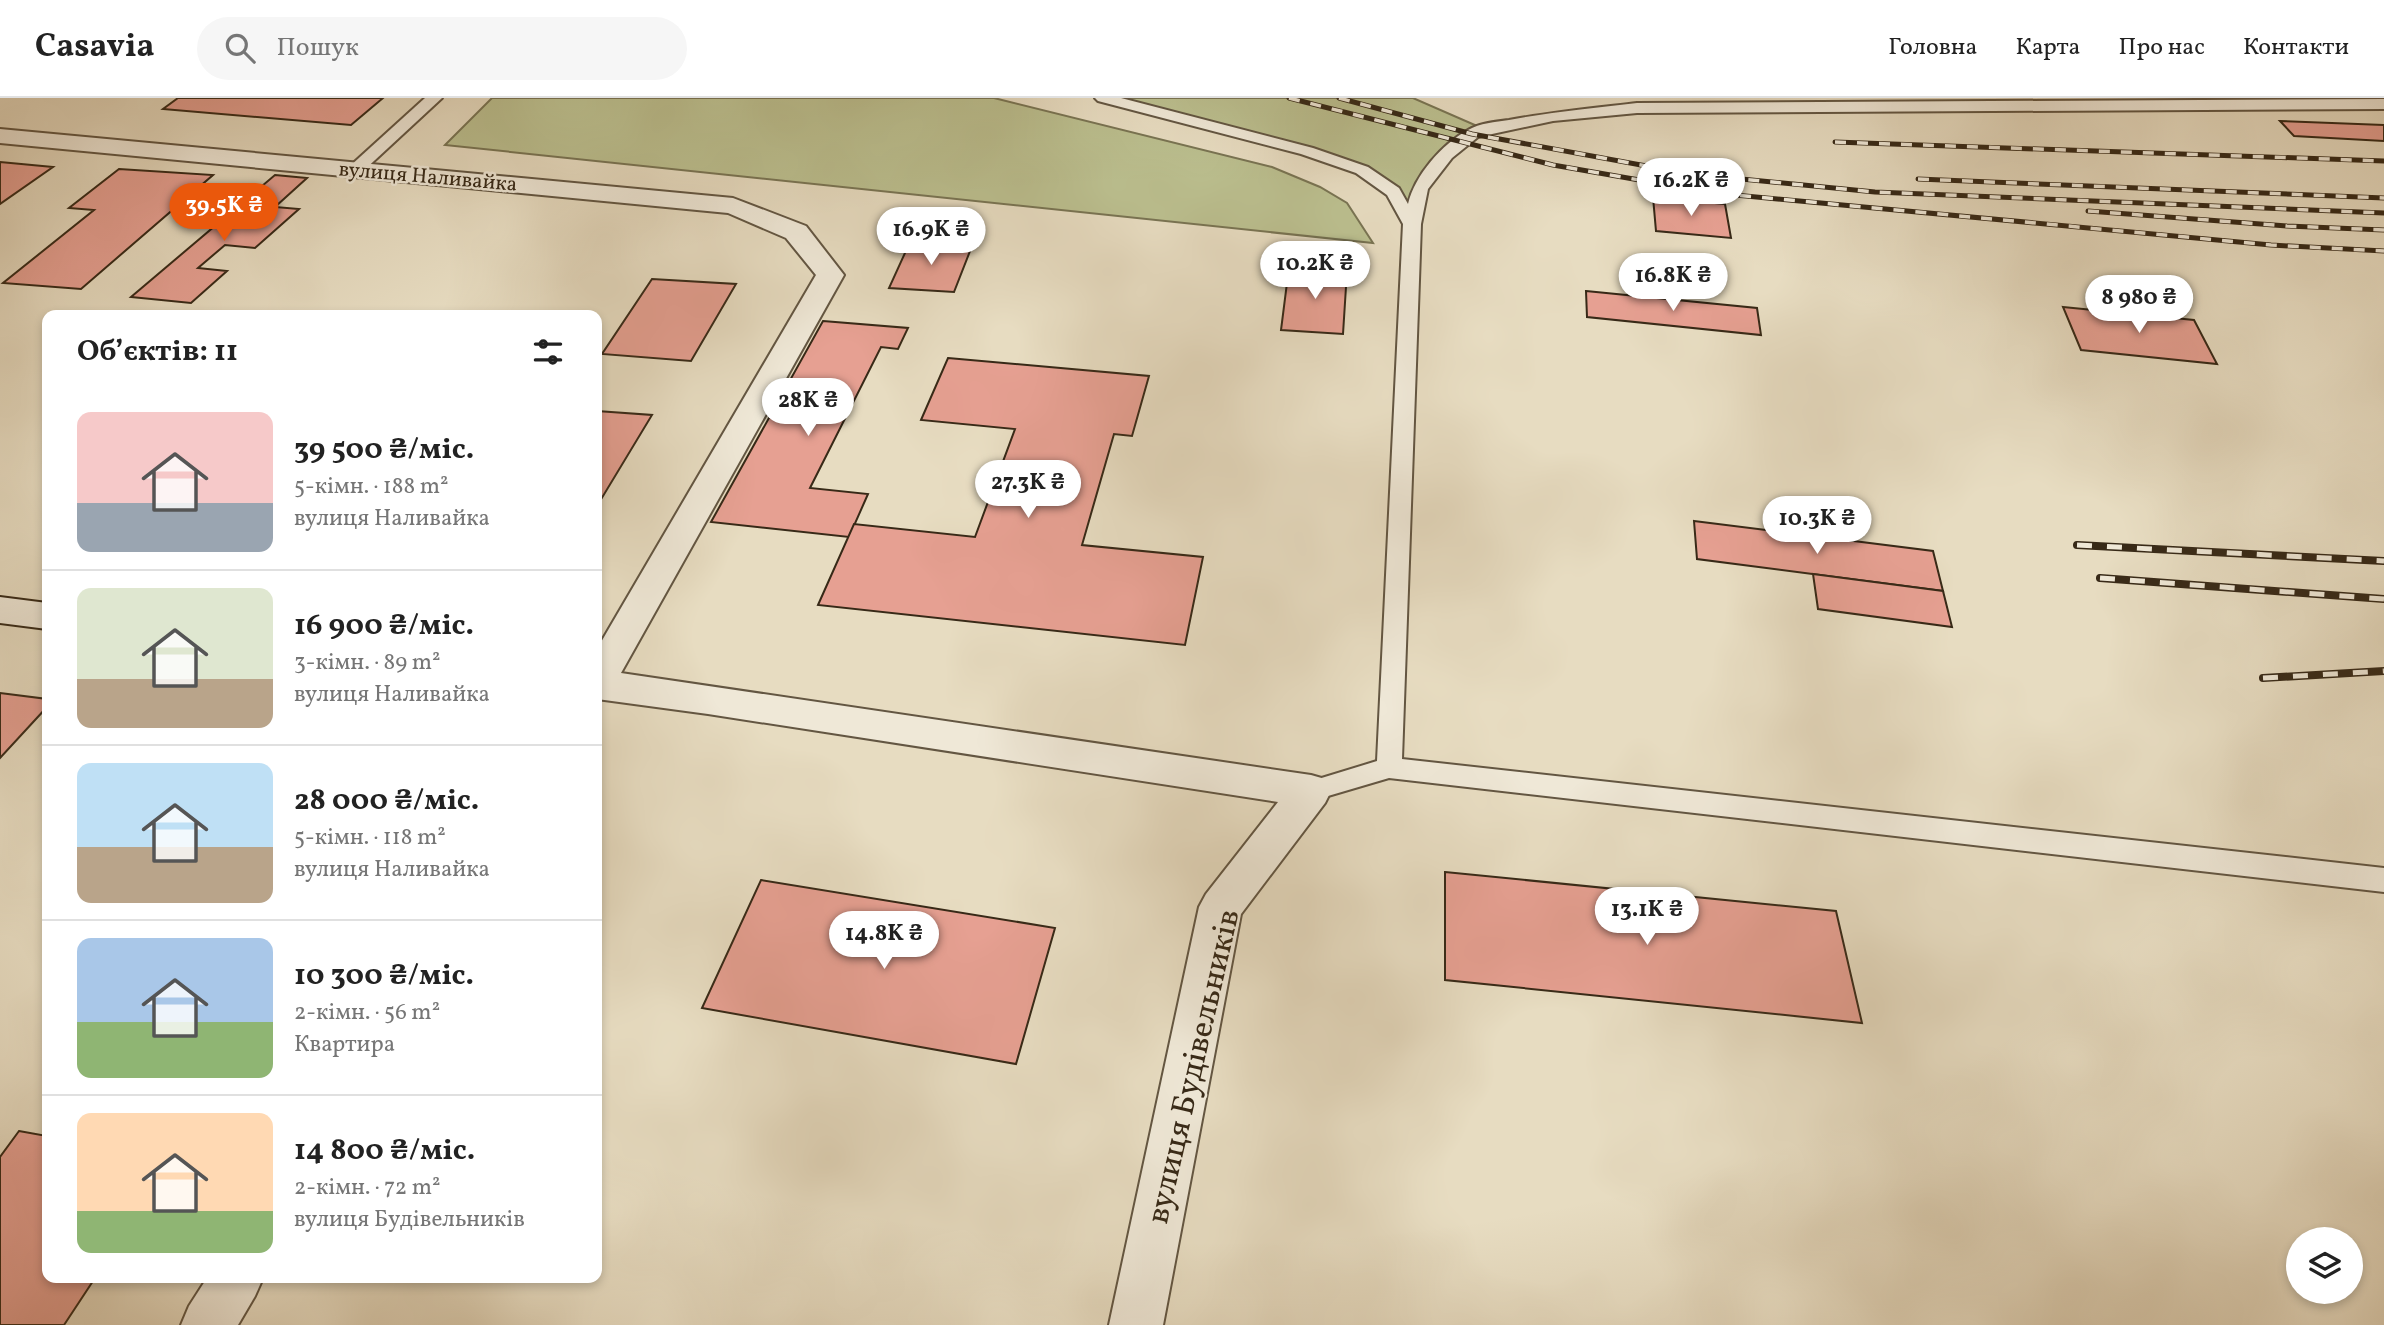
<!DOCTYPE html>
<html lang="uk">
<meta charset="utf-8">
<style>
body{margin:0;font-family:Vollkorn,serif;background:#f6f6f6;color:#222;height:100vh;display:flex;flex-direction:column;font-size:26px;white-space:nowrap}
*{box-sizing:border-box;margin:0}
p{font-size:23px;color:#767676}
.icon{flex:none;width:38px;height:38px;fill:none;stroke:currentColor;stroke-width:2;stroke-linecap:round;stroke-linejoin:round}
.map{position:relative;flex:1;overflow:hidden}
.panel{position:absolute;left:42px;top:212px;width:560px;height:973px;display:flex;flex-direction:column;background:#fff;border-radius:14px;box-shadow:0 4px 10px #0003}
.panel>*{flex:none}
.tools{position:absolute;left:2286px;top:1129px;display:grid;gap:14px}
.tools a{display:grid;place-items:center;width:77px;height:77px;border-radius:50%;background:#fff;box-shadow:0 4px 10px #0003;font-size:35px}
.price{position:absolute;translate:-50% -60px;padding:0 16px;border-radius:24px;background:#fff;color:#222;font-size:23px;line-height:46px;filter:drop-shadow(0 2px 4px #0008)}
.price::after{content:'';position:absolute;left:50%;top:42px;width:21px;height:16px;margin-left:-10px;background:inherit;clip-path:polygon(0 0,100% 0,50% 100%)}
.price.selected{background:#ea580c;color:#fff}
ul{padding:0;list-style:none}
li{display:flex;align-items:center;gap:21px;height:175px;padding:0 35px}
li+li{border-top:2px solid #e0e0e0}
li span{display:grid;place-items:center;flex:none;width:196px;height:140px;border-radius:14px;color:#555}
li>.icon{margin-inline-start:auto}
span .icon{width:84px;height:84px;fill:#fffc;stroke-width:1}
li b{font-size:30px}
h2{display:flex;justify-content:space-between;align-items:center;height:84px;padding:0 35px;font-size:30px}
header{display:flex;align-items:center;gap:42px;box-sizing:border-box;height:98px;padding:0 35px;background:#fff;border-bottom:2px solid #e0e0e0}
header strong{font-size:33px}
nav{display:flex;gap:38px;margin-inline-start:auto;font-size:24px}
.search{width:490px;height:63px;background:#f6f6f6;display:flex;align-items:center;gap:18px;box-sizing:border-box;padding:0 24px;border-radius:38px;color:#767676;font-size:26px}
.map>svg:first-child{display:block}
.green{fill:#bbbf8f;stroke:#797453;stroke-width:2}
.building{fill:#e6a092;stroke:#372917;stroke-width:2}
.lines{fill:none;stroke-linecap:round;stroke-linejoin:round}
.lane-casing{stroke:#635642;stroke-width:4}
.street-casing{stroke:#635642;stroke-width:4}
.secondary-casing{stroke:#372917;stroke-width:4}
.lane{fill:#efe8d7;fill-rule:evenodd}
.street{fill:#efe8d7;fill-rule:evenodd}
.secondary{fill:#efe8d7;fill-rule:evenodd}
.rail-far1-casing{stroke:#372917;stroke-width:5}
.rail-casing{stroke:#372917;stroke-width:8}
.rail-far1{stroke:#efe8d7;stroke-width:3.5;stroke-dasharray:11;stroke-linecap:butt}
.rail{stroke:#efe8d7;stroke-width:5;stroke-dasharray:15;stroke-linecap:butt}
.labels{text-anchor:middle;stroke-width:5;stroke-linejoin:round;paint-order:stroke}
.far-street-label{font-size:21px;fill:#372917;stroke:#efe8d7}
.near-street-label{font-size:32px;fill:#372917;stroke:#efe8d7}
</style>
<header>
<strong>Casavia</strong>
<div class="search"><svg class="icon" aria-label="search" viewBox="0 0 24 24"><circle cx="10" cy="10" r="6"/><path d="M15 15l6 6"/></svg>Пошук</div>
<nav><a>Головна</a><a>Карта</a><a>Про нас</a><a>Контакти</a></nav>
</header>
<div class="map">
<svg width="2384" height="1227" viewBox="0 0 2384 1227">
<rect width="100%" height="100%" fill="#e7dcc1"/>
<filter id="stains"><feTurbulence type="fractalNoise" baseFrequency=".00286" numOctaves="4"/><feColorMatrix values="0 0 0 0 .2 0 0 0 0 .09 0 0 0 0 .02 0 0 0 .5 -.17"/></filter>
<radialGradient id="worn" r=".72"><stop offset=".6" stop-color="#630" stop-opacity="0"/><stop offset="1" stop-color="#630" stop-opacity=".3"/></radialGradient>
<g class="green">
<path d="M 492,0 L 994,0 L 1272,69 L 1320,89 L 1347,105 L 1373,145 L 445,47 Z"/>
<path d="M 1103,0 L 1413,0 L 1484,31 L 1446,57 L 1421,90 L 1412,126 L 1393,94 L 1362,72 Z"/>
</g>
<g class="building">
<path d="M 178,0 L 383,0 L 351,27 L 163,11 Z"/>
<path d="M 2280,23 L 2384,27 L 2384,43 L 2294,38 Z"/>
<path d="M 0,64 L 53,69 L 0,106 Z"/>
<path d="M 119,71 L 213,77 L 81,191 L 3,185 L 94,112 L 69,110 Z"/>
<path d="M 275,77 L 307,80 L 275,109 L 299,111 L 255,150 L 225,147 L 198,170 L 227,173 L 191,205 L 131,199 Z"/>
<path d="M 1653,99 L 1725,106 L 1731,140 L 1656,133 Z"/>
<path d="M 910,144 L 972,148 L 954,194 L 889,190 Z"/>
<path d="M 1289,169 L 1347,173 L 1343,236 L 1281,232 Z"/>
<path d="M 652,181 L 736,186 L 691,263 L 602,256 Z"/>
<path d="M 1586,193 L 1757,210 L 1761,237 L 1587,219 Z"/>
<path d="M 2063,209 L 2194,222 L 2217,266 L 2081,252 Z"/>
<path d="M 823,223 L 908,230 L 898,251 L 881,249 L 810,390 L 868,396 L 849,439 L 711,424 Z"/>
<path d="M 948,260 L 1149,278 L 1132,338 L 1114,336 L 1082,447 L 1203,459 L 1185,547 L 818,507 L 854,426 L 975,439 L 1015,331 L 921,322 Z"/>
<path d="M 597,313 L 652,317 L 597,408 Z"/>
<path d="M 1694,423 L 1933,453 L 1943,493 L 1697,461 Z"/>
<path d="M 1813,476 L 1943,493 L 1952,529 L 1818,511 Z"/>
<path d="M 0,595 L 47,601 L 47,609 L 0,660 Z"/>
<path d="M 1445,774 L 1836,813 L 1862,925 L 1445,882 Z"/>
<path d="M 761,782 L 1055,830 L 1016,966 L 702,910 Z"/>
<path d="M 19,1033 L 47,1038 L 47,1180 L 95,1180 L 64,1227 L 0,1227 L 0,1059 Z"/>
</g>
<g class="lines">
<g class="lane-casing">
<g id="lane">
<path d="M 425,0 L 442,0 L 361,75 L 349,75 L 347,72 L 349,69 Z"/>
<path d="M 1095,0 L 1121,0 L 1313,50 L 1368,69 L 1399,90 L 1408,106 C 1415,77 1442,46 1468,32 C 1480,25 1495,24 1509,22 C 1552,14 1594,10 1637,5 L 2384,1 L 2384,11 L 1637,15 L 1553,23 L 1478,39 L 1452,60 L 1428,91 L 1421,126 L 1402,661 L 2384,770 L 2384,794 L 1389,680 L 1311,703 L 1302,700 L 1298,693 L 1302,686 L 1377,663 L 1403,126 L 1387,97 L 1356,75 L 1301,56 L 1098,3 Z"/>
</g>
</g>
<g class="street-casing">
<g id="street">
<path d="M 0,31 L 733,100 L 806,128 L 844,177 L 621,575 L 1311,677 L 1325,681 L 1331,693 L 1325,705 L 1241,816 L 1163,1227 L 1109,1227 L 1199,809 L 1206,796 L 1278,704 L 708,616 L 597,601 L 597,551 L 816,177 L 786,140 L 728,115 L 0,45 Z"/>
<path d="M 207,1180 L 263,1180 L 255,1198 L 238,1227 L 181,1227 L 189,1208 Z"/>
</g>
</g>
<g class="secondary-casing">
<path id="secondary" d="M 0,499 L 47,505 L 47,531 L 0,525 Z"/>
</g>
<use href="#lane" class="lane"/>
<use href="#street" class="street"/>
<use href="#secondary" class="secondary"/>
<g class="rail-far1-casing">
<g id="rail-far1">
<path d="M 1289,0 L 1553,67 L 1714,95 L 2271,147 L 2384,153"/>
<path d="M 1339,0 L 1472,36 L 1690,76 L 1875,94 L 2384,115"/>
<path d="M 1835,44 L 2384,63"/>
<path d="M 1918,81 L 2384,100"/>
<path d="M 2088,113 L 2287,128 L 2384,132"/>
</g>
</g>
<g class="rail-casing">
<g id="rail">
<path d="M 2077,447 L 2384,463"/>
<path d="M 2100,480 L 2384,501"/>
<path d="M 2263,580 L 2384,573"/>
</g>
</g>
<use href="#rail-far1" class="rail-far1"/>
<use href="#rail" class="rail"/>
</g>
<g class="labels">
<g class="far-street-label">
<text transform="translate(428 78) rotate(5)" y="7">вулиця Наливайка</text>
</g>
<g class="near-street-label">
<text transform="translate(1192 968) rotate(-77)" y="11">вулиця Будівельників</text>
</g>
</g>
<rect width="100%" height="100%" filter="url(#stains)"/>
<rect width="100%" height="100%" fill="url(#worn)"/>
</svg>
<div class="tools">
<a><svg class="icon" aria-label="layers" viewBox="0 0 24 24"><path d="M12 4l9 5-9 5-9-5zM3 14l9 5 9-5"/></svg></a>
</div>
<b class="price" style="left:1691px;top:120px">16.2K ₴</b>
<b class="price selected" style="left:224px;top:145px">39.5K ₴</b>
<b class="price" style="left:931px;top:169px">16.9K ₴</b>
<b class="price" style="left:1315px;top:203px">10.2K ₴</b>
<b class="price" style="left:1673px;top:215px">16.8K ₴</b>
<b class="price" style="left:2139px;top:237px">8 980 ₴</b>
<b class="price" style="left:808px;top:340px">28K ₴</b>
<b class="price" style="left:1028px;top:422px">27.3K ₴</b>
<b class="price" style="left:1817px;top:458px">10.3K ₴</b>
<b class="price" style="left:1647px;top:849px">13.1K ₴</b>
<b class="price" style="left:884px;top:873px">14.8K ₴</b>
<section class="panel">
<h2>Об’єктів: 11<svg class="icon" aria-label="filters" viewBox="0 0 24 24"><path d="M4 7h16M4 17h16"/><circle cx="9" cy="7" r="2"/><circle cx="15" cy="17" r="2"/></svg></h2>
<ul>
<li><span style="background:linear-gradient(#f6c9c9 65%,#9aa5b1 0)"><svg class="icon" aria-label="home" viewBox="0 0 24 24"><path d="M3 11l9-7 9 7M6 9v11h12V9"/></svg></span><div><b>39 500 ₴/міс.</b><p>5-кімн. · 188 m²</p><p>вулиця Наливайка</p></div></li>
<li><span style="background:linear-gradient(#dfe7d0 65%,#b9a48a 0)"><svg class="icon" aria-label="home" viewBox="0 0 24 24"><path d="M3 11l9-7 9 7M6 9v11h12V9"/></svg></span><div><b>16 900 ₴/міс.</b><p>3-кімн. · 89 m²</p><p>вулиця Наливайка</p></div></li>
<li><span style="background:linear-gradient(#bfe0f5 60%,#b9a48a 0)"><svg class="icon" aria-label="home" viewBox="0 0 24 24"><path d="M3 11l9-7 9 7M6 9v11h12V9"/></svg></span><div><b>28 000 ₴/міс.</b><p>5-кімн. · 118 m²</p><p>вулиця Наливайка</p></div></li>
<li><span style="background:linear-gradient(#a9c7e8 60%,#8fb573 0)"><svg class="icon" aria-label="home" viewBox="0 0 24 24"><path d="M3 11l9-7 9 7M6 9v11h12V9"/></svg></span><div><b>10 300 ₴/міс.</b><p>2-кімн. · 56 m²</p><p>Квартира</p></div></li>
<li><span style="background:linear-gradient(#ffd9b3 70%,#8fb573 0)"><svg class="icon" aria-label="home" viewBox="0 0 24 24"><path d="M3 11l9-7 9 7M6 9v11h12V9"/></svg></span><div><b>14 800 ₴/міс.</b><p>2-кімн. · 72 m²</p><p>вулиця Будівельників</p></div></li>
</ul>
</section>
</div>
